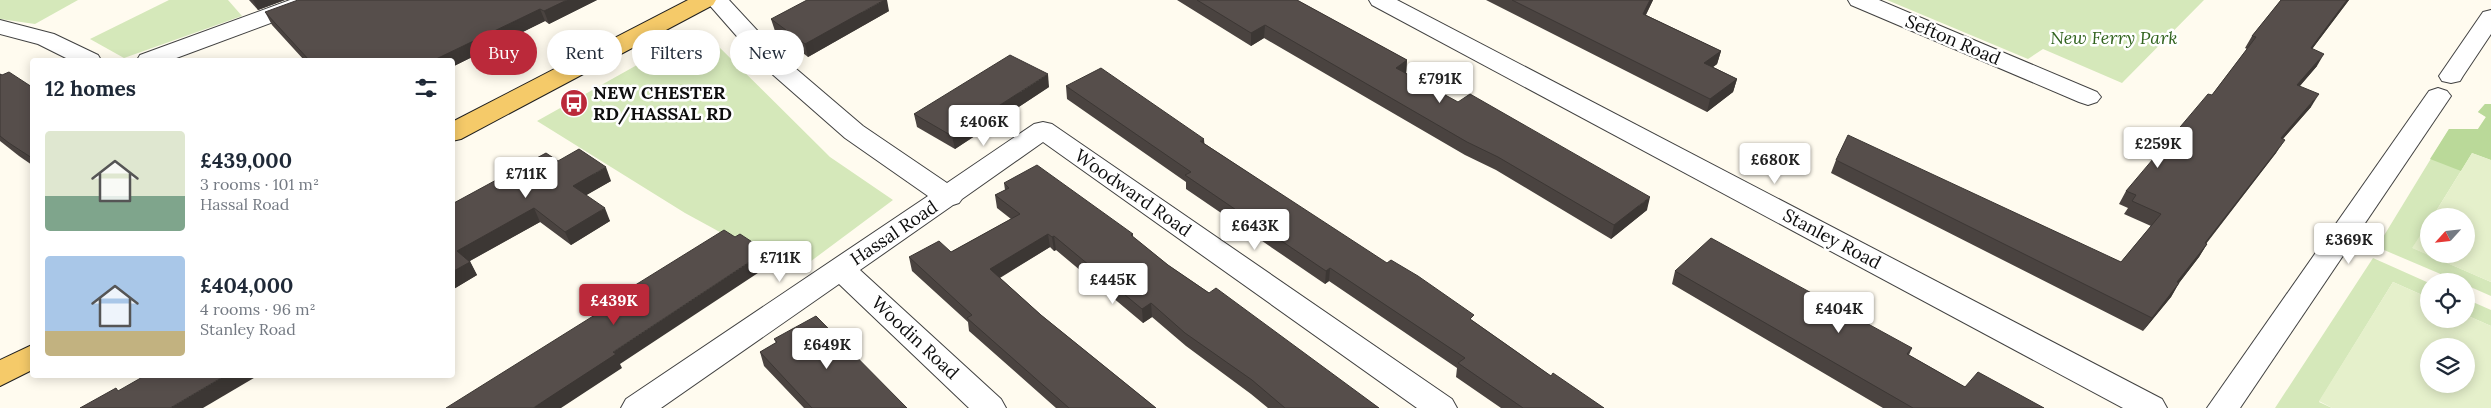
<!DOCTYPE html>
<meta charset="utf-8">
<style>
body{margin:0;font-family:Lora,serif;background:#f6f6f7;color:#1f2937;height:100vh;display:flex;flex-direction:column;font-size:19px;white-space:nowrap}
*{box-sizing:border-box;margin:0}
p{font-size:16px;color:#747a83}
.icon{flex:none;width:28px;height:28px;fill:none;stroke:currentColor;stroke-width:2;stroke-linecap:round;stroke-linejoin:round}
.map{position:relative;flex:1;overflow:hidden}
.details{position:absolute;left:30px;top:58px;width:425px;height:320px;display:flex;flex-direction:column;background:#fff;border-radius:5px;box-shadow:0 2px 12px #0003}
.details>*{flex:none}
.guide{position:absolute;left:470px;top:30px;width:475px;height:45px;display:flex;gap:10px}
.needle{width:32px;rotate:243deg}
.controls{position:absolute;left:2420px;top:208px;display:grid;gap:10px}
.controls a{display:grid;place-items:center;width:55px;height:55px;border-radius:50%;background:#fff;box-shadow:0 2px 12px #0003;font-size:25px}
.price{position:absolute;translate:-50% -42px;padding:0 11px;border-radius:5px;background:#fff;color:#222;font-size:16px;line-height:32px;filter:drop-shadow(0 1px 2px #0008)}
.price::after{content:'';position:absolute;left:50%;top:30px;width:15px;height:11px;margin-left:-8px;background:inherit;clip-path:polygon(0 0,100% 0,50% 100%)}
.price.selected{background:#bb293a;color:#fff}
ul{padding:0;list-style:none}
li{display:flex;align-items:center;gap:15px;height:125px;padding:0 15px}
li span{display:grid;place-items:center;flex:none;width:140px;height:100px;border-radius:5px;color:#555}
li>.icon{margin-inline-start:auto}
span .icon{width:60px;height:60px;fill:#fffc;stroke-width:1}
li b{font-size:21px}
h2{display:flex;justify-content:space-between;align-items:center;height:60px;padding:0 15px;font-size:21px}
.tag{padding:0 18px;border-radius:22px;background:#fff;box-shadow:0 2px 12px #0003;font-size:18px;line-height:45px}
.tag.selected{background:#bb293a;color:#fff}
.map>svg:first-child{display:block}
.green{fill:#d5e8ba}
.forest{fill:#bad999}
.pitch{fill:#e5f0cb;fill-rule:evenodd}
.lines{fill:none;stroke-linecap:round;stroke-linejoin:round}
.minor-casing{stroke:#414141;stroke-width:2}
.major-casing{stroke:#1f1f1f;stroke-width:2}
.minor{fill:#fff;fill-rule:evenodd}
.major{fill:#f5ca69;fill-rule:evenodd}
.wall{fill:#4a4340}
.shaded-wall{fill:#3c3734}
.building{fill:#564e4b;stroke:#3c3734}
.labels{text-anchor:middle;stroke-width:5;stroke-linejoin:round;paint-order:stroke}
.park-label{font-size:18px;font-style:italic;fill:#326420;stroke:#fff}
.street-label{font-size:18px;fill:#0e0e0e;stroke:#fff}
.poi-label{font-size:18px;font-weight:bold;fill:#0e0e0e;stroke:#fff;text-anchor:start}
</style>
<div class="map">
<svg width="2491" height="408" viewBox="0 0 2491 408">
<rect width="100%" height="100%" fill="#fffbef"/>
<g class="green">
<path d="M 0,0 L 78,0 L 35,24 L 0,19 Z"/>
<path d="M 169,0 L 228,0 L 242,16 L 124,58 L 90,39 Z"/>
<path d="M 1887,0 L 2204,0 L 2122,83 L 2043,49 L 2028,59 Z"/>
<path d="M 704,36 L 715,43 L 830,157 L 893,200 L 795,273 L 685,213 L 537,121 L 687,37 Z"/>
<path d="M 2485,104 L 2491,104 L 2491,160 L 2472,153 L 2433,216 L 2429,216 L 2429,222 L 2413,248 L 2491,282 L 2491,296 L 2466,285 L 2466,281 L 2457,281 L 2377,247 L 2449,129 L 2478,129 L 2486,117 L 2478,112 Z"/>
<path d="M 2373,258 L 2429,283 L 2429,298 L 2393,282 L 2319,402 L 2332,408 L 2275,408 Z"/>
<path d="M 2466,299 L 2491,310 L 2491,326 L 2466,315 Z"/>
</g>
<path class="forest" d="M 2485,104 L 2491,104 L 2491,160 L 2472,153 L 2461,171 L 2430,159 L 2449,129 L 2478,129 L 2486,117 L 2478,112 Z"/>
<g class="pitch">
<path d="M 2472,153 L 2491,160 L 2491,282 L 2412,248 L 2429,222 L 2429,254 L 2466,254 L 2466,216 L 2433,216 Z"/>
<path d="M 2393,282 L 2429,298 L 2429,319 L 2466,319 L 2466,315 L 2491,326 L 2491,408 L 2332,408 L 2319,401 ZM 2429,346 L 2466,346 L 2466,384 L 2429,384 Z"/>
</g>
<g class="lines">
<g class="minor-casing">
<g id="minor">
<path d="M 290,0 L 322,0 L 319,5 L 171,60 L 137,60 L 140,55 Z"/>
<path d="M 705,0 L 729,0 L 781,56 L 863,126 L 947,183 L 1034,124 L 1043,122 L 1052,124 L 1452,399 L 1457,408 L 1417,408 L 1043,142 L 962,199 L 959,203 L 953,205 L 860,270 L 1001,399 L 1006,408 L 969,408 L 839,284 L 661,408 L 621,408 L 626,399 L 928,196 L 845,138 L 763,66 Z"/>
<path d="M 1369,0 L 1397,0 L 2162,399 L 2167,408 L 2123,408 L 1372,5 Z"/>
<path d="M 1848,0 L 1879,0 L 2097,92 L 2101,97 L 2097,102 L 2088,105 L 2079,102 L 1851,5 Z"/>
<path d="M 2491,10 L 2491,34 L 2463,76 L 2460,81 L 2451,83 L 2442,81 L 2439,76 L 2483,12 Z"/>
<path d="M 0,20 L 54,34 L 98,55 L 101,60 L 70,60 L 38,44 L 0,34 Z"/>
<path d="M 2438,88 L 2447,91 L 2451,96 L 2240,408 L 2207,408 L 2429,91 Z"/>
</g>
</g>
<g class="major-casing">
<g id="major">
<path d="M 688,0 L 716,0 L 713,5 L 461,139 L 452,141 L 452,122 Z"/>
<path d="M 32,345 L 32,370 L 0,386 L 0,360 Z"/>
</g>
</g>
<use href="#minor" class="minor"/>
<use href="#major" class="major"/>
</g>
<g class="wall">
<path d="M 249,0 L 285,0 L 258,10 Z"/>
<path d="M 597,0 L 549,24 L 545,21 L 452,67 L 452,60 L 304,60 L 272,25 L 265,12 Z"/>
<path d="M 1177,0 L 1297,0 L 1407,60 L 1406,73 L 1647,210 L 1611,239 L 1496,170 L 1465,155 L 1264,38 L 1251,46 Z"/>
<path d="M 1486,0 L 1653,0 L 1646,15 L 1721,51 L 1717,64 L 1713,67 L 1737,79 L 1733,92 L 1707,112 Z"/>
<path d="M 2281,0 L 2349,0 L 2312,49 L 2317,66 L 2300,86 L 2311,107 L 2283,139 L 2276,153 L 2206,244 L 2207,244 L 2199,257 L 2179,283 L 2171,297 L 2143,331 L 1831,173 L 1836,160 L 2121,262 L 2151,226 L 2124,214 L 2128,208 L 2119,204 L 2126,191 L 2212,95 L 2247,49 L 2245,48 L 2252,36 Z"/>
<path d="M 889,11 L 808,57 L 775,31 L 771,19 Z"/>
<path d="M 0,74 L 32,87 L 32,165 L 19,156 L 0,141 Z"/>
<path d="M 1066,86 L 1205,144 L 1473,321 L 1551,376 L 1604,408 L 1501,408 L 1456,377 L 1457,368 L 1329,281 L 1325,284 L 1186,189 L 1186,182 L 1067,99 Z"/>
<path d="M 1049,87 L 955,149 L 917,127 L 914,114 Z"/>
<path d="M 558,161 L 611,181 L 586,195 L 610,221 L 571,245 L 540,222 L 470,261 L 477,275 L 452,290 L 452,204 Z"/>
<path d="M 1004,183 L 1133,234 L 1133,237 L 1168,265 L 1379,408 L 1268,408 L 1251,394 L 1186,346 L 1152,317 L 1143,323 L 1056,250 L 1054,251 L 1050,247 L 1000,278 L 1041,315 L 1156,408 L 1056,408 L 969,331 L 968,322 L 912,271 L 909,257 L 951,252 L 1011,219 L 997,208 L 995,195 L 1005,190 Z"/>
<path d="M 1675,271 L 1912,348 L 1909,355 L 1965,387 L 2044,408 L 1883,408 L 1672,284 Z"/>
<path d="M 774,339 L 907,408 L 804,408 L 764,366 L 760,352 L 776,343 Z"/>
</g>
<g class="shaded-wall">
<path d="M 253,0 L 285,0 L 258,10 Z"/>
<path d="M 567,0 L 597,0 L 549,24 L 544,11 Z"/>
<path d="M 884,0 L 887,0 L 889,11 L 808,57 L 805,44 Z"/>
<path d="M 1650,0 L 1653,0 L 1640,26 L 1643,14 Z"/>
<path d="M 2347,0 L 2349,0 L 2303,61 L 2311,48 Z"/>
<path d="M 540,9 L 545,21 L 452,67 L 452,60 L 434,60 Z"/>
<path d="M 1265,25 L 1264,38 L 1251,46 L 1251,33 Z"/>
<path d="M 1721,51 L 1717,64 L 1701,76 L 1704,63 Z"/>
<path d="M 2324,54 L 2317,66 L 2289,98 L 2297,85 Z"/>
<path d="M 1407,60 L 1406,73 L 1394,81 L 1396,68 Z"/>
<path d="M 1048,74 L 1049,87 L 955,149 L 952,136 Z"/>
<path d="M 1737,79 L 1733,92 L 1707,112 L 1710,99 Z"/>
<path d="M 2319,94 L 2311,107 L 2272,151 L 2281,138 Z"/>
<path d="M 1204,139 L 1205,152 L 1200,141 Z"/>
<path d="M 2285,140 L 2276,153 L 2196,256 L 2205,243 Z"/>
<path d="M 606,167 L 611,181 L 578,200 L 573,186 Z"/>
<path d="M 1650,197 L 1647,210 L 1611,239 L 1614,225 Z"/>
<path d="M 534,208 L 540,222 L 464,264 L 457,251 Z"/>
<path d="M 605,208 L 610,221 L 571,245 L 565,232 Z"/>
<path d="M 1048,234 L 1050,247 L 992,282 L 990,269 Z"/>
<path d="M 1054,236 L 1056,250 L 1054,251 L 1052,237 Z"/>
<path d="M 2207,244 L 2199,257 L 2169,296 L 2177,282 Z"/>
<path d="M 766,251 L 770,265 L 620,364 L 622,368 L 561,408 L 533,408 L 613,352 Z"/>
<path d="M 470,262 L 477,275 L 452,290 L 452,272 Z"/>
<path d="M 1330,268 L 1329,281 L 1325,284 L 1326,271 Z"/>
<path d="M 2179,283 L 2171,297 L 2143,331 L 2152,318 Z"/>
<path d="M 1151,303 L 1152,317 L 1143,323 L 1142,309 Z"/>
<path d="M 226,375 L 259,375 L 203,408 L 170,408 Z"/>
</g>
<g class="building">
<path d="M 298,0 L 567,0 L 544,11 L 540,9 L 434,60 L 309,60 L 265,12 Z"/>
<path d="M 807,0 L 884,0 L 805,44 L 771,19 Z"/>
<path d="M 1197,0 L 1297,0 L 1407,60 L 1396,68 L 1458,102 L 1470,94 L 1650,197 L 1614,225 L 1498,157 L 1467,142 L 1265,25 L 1251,33 Z"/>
<path d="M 1512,0 L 1650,0 L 1643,14 L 1721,51 L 1704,63 L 1737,79 L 1710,99 Z"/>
<path d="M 2281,0 L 2347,0 L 2311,48 L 2324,54 L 2297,85 L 2319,94 L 2281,138 L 2285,140 L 2205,243 L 2207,244 L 2177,282 L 2179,283 L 2152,318 L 1836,160 L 1848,135 L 2121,262 L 2161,214 L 2132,201 L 2136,195 L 2126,191 L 2208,94 L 2212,95 L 2256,37 L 2252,36 Z"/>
<path d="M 1010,55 L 1048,74 L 952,136 L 914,114 Z"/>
<path d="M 1101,68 L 1204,139 L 1200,141 L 1387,263 L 1391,260 L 1418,276 L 1474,315 L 1470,319 L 1551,376 L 1553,373 L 1604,408 L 1523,408 L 1458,363 L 1465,358 L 1330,268 L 1326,271 L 1280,240 L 1185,175 L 1191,172 L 1066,86 Z"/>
<path d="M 9,72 L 32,87 L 32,158 L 9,143 L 0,136 L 0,74 L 2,75 Z"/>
<path d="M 579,149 L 606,167 L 573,186 L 605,208 L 565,232 L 534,208 L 457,251 L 470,262 L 452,272 L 452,204 L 546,153 L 558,161 Z"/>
<path d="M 1037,165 L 1133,234 L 1131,235 L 1168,265 L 1209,293 L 1216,288 L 1379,408 L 1285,408 L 1252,380 L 1185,333 L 1151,303 L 1142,309 L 1054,236 L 1052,237 L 1048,234 L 990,269 L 1041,315 L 1156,408 L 1069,408 L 967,318 L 972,315 L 909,257 L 939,241 L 951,252 L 1020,214 L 995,195 L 1009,188 L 1004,183 Z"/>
<path d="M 724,230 L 735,237 L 740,234 L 766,251 L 613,352 L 616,354 L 533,408 L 446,408 L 598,313 L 595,310 Z"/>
<path d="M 1711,238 L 1912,348 L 1907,354 L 1965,387 L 1978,372 L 2044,408 L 1913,408 L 1675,271 Z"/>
<path d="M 816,316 L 907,408 L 812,408 L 760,352 L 777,342 L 774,339 Z"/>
<path d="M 146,375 L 226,375 L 170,408 L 80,408 L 116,388 L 118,391 Z"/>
</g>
<defs>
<g id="bus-disc" transform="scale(1.4375)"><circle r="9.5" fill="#bb293a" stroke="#fff"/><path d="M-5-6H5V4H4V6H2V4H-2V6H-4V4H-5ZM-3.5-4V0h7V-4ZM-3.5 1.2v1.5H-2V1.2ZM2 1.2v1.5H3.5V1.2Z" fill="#fff"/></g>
</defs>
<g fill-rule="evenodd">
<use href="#bus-disc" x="574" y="103"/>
</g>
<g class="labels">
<g class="park-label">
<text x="2114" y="44">New Ferry Park</text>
</g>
<g class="street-label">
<text transform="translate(1953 40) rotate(23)" y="6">Sefton Road</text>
<text transform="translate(1133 193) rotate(35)" y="6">Woodward Road</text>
<text transform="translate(894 233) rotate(-34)" y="6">Hassal Road</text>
<text transform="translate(1832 239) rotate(28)" y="6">Stanley Road</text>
<text transform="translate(915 338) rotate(43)" y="6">Woodin Road</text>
</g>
<g class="poi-label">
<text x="593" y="99">NEW CHESTER<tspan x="593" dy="21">RD/HASSAL RD</tspan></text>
</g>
</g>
</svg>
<div class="controls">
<a><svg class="needle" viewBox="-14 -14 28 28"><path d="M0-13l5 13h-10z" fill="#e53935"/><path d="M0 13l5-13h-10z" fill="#747a83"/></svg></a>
<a><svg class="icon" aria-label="locate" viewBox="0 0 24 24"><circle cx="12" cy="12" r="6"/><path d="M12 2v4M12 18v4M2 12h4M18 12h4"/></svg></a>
<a><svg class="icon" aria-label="layers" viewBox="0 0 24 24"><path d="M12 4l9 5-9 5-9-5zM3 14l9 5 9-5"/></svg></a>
</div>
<b class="price" style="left:1440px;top:104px">£791K</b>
<b class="price" style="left:984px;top:147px">£406K</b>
<b class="price" style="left:2158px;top:169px">£259K</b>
<b class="price" style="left:1775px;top:185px">£680K</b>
<b class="price" style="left:526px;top:199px">£711K</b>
<b class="price" style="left:1255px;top:251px">£643K</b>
<b class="price" style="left:2349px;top:265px">£369K</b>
<b class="price" style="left:780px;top:283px">£711K</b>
<b class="price" style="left:1113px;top:305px">£445K</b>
<b class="price selected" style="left:614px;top:326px">£439K</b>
<b class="price" style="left:1839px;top:334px">£404K</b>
<b class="price" style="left:827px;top:370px">£649K</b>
<div class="guide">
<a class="tag selected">Buy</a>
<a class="tag">Rent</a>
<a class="tag">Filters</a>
<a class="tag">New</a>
</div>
<section class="details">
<h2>12 homes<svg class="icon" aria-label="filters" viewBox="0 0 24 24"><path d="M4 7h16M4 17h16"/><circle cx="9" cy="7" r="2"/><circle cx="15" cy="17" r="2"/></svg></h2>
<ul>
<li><span style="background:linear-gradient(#dfe7d0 65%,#7fa58c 0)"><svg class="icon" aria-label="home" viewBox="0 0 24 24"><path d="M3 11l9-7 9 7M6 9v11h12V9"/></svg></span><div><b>£439,000</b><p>3 rooms · 101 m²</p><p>Hassal Road</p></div></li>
<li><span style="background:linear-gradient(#a9c7e8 75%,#c2b280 0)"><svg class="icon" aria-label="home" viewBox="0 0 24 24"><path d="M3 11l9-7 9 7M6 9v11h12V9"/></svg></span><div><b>£404,000</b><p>4 rooms · 96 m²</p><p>Stanley Road</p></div></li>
</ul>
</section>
</div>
